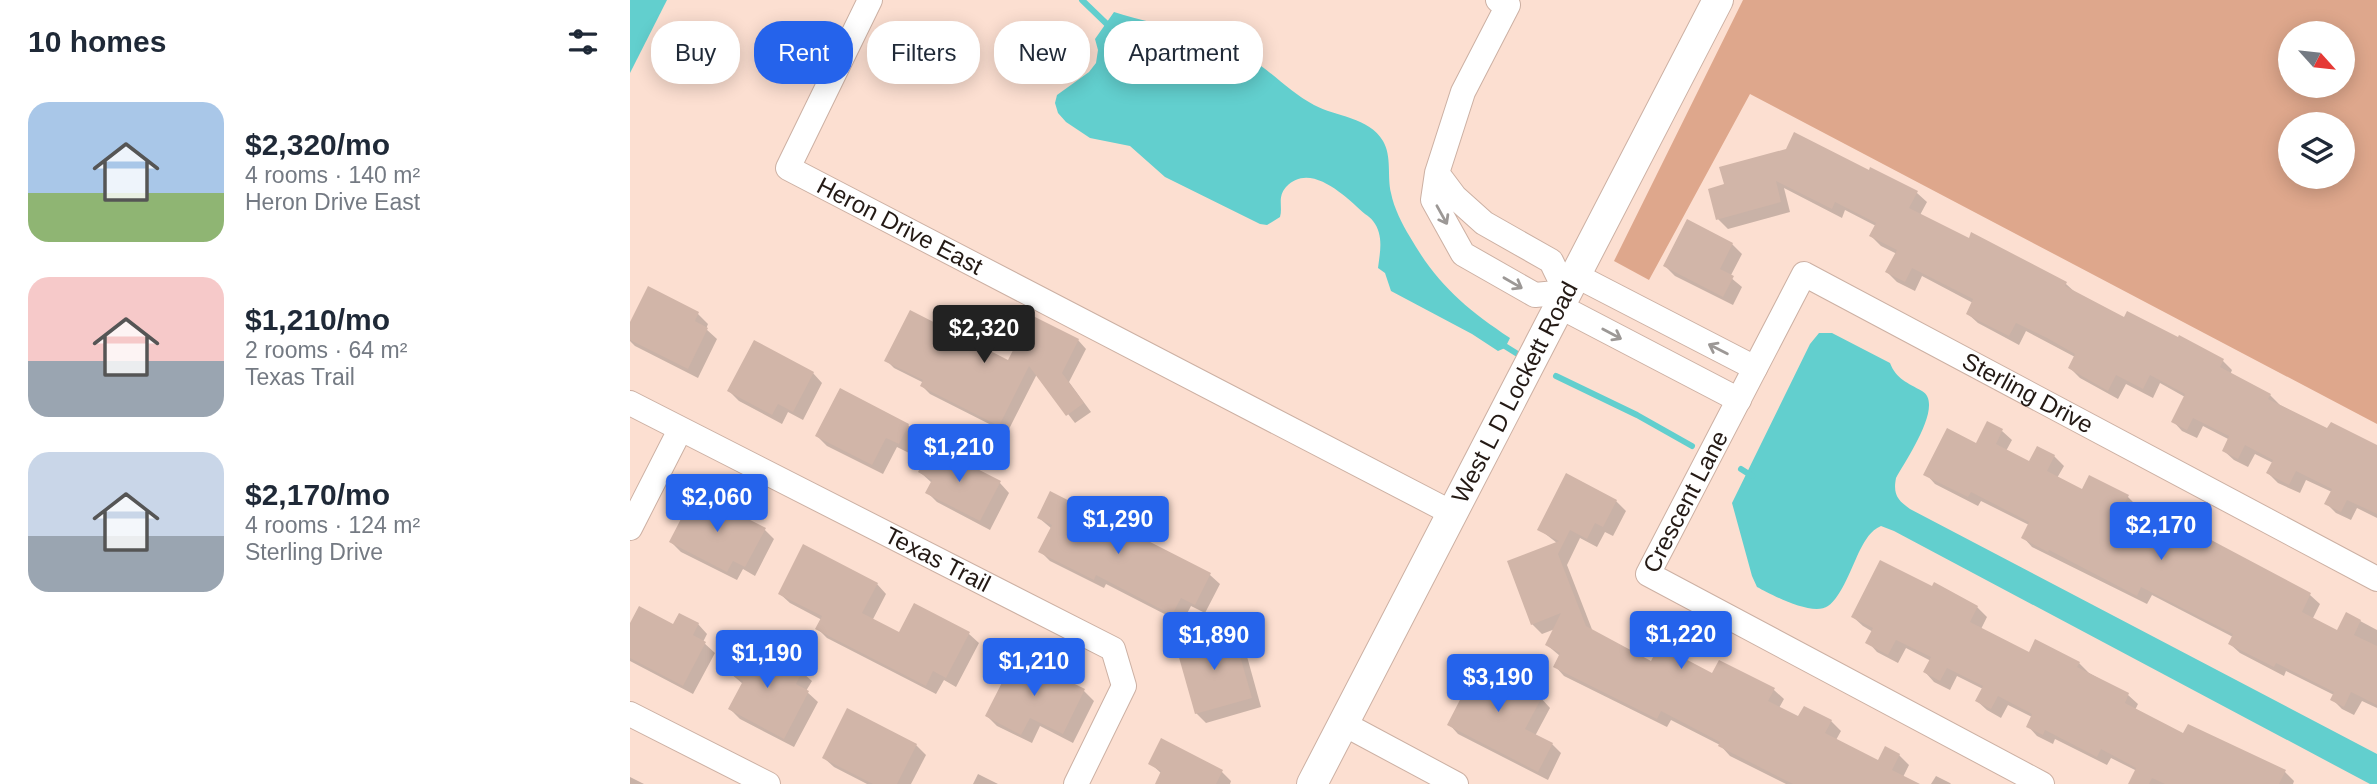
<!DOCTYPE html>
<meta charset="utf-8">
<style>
body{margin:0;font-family:Arial,sans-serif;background:#f6f6f7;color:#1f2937;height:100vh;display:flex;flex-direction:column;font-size:26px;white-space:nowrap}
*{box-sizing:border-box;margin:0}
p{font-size:23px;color:#747a83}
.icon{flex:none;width:38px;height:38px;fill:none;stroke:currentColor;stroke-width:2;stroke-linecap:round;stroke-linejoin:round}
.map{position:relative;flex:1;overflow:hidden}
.side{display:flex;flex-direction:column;background:#fff;width:630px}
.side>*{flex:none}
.hud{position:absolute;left:21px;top:21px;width:665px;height:63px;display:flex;gap:14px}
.needle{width:46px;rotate:117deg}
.fabs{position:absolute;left:1648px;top:21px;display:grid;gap:14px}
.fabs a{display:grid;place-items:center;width:77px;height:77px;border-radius:50%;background:#fff;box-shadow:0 4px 18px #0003;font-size:35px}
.price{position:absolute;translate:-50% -60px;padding:0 16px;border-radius:7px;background:#2563eb;color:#fff;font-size:23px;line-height:46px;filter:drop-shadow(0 2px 4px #0008)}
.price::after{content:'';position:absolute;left:50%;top:42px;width:21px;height:16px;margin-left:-10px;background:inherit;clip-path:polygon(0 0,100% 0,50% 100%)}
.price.selected{background:#222;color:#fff}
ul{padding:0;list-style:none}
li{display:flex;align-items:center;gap:21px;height:175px;padding:0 28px}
li span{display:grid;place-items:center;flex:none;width:196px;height:140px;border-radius:21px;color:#555}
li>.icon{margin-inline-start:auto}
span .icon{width:84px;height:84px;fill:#fffc;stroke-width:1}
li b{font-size:30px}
h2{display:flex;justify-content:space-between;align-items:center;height:84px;padding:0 28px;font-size:30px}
.pill{padding:0 24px;border-radius:28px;background:#fff;box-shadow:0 4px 18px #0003;font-size:24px;line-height:63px}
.pill.selected{background:#2563eb;color:#fff}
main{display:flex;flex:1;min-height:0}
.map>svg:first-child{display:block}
.green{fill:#dea78c;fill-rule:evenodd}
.water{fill:#62cfce}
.shadow{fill:#0003}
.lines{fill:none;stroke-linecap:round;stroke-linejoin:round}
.stream{stroke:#62cfce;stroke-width:6}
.building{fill:#d1b5a8}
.minor-casing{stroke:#ccb0a3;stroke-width:26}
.major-casing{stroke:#ccb0a3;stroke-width:32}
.minor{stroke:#fff;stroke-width:24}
.major{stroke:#fff;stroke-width:30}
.oneway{stroke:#9c9896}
.labels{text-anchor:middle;stroke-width:6;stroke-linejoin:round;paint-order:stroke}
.street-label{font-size:24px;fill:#241a15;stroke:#fcf0eb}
</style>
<main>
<section class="side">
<h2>10 homes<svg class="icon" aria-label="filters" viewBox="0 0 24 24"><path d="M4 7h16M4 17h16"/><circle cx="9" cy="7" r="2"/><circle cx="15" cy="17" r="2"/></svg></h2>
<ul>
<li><span style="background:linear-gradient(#a9c7e8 65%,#8fb573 0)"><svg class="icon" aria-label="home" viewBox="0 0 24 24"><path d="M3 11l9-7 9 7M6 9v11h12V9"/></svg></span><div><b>$2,320/mo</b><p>4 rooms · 140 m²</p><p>Heron Drive East</p></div></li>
<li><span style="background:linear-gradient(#f6c9c9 60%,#9aa5b1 0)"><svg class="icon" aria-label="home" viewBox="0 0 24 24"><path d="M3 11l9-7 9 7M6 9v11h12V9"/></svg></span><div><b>$1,210/mo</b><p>2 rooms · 64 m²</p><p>Texas Trail</p></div></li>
<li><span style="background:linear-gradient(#c9d6e8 60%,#9aa5b1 0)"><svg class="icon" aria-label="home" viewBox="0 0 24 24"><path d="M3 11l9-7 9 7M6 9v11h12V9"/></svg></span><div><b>$2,170/mo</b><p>4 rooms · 124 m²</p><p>Sterling Drive</p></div></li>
</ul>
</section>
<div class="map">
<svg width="1747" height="784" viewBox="0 0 1747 784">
<rect width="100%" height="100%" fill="#fcdfd1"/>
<path class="green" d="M 1113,0 L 1747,0 L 1747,424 L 1120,94 L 1019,280 L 984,261 ZM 1661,33 L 1713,33 L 1713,86 L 1661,86 ZM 1661,124 L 1713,124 L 1713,177 L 1661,177 Z"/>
<g class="water">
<path d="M 0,0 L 37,0 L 0,73 Z"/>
<path d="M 484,12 C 510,21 536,24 561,32 C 579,37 598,47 615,56 C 640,69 659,92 684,105 C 706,117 739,117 753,141 C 762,156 757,177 761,193 C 764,208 772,224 780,237 C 807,284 835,308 880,338 L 875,348 L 868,351 L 842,334 L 761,291 L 755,273 L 748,268 C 750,252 754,235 743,221 C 741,218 738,216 735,214 C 718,199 681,160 656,187 C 647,197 653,207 650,217 L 637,225 L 630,224 L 535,177 L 500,146 L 460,138 L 436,122 L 428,113 L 425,103 L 427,95 L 459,72 L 466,63 L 468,50 L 465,39 Z"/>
<path d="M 1189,333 L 1202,333 L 1260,363 C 1266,379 1278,383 1292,391 C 1315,404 1275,461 1266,478 C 1263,494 1267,500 1280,509 L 1747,754 L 1747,784 L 1740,784 L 1264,531 L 1251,526 C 1240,531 1236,539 1230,550 C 1223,564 1211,598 1198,606 C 1183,617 1142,595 1127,587 L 1122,576 L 1102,503 L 1180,344 Z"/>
</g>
<g class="shadow">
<path d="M 1091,168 L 1239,173 L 1287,193 L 1297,202 L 1290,215 L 1339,240 L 1436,284 L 1446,293 L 1495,319 L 1593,361 L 1602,370 L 1600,375 L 1640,395 L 1650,405 L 1698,431 L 1747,449 L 1747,518 L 1727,508 L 1721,520 L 1706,513 L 1696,503 L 1702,492 L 1676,480 L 1670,493 L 1648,483 L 1638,473 L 1643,463 L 1625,454 L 1618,467 L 1604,460 L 1594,451 L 1600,440 L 1573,426 L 1567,438 L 1552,431 L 1543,421 L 1555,397 L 1530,383 L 1523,398 L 1496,384 L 1488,399 L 1450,378 L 1440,368 L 1445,357 L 1428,348 L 1396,331 L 1389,345 L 1363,331 L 1348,323 L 1338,314 L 1343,303 L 1292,276 L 1285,291 L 1267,282 L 1257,272 L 1267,254 L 1251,246 L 1241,236 L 1246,226 L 1215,210 L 1212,218 L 1154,188 L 1160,212 L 1098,229 L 1088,219 L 1096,186 Z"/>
<path d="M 1102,244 L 1112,254 L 1100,277 L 1112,287 L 1103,305 L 1045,276 L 1035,266 Z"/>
<path d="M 19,289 L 68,314 L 78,324 L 76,329 L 87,339 L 68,378 L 5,346 L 0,341 L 0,326 Z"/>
<path d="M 402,317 L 448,340 L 456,349 L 439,382 L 461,412 L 445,423 L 407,374 L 377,433 L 300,394 L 292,386 L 294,383 L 264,368 L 256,360 L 379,363 Z"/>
<path d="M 183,373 L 192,383 L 173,420 L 158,412 L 152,424 L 109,401 L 99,391 Z"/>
<path d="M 278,425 L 288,435 L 279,453 L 267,447 L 253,474 L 197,446 L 187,436 Z"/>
<path d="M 1372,431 L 1382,440 L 1376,451 L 1400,463 L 1424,456 L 1434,466 L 1427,478 L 1453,491 L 1498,497 L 1507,506 L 1501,517 L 1545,540 L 1552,527 L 1680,595 L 1690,604 L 1682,620 L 1708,633 L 1717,614 L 1747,630 L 1747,708 L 1732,701 L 1724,715 L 1712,709 L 1702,699 L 1704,695 L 1656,671 L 1654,676 L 1610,653 L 1600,644 L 1603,637 L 1522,595 L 1517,604 L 1402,547 L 1393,537 L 1399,525 L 1351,501 L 1348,506 L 1305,484 L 1296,474 Z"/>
<path d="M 290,472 L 370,483 L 379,493 L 360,530 L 307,502 L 297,492 L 302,483 Z"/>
<path d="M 986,501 L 996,511 L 983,536 L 975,532 L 967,547 L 950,538 L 937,565 L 963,632 L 1022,664 L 1083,675 L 1144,690 L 1154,699 L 1149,708 L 1169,719 L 1201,721 L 1211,731 L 1206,740 L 1249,762 L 1256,748 L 1269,755 L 1279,765 L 1273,777 L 1287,784 L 1156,784 L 1100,756 L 1090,745 L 1041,720 L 1037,727 L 934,676 L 925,666 L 930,656 L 917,645 L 925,629 L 912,634 L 902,624 L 927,543 L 909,529 Z"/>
<path d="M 409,518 L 580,575 L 590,584 L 575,613 L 561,606 L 552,623 L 476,584 L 474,588 L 420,561 L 410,551 L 422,529 Z"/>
<path d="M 134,529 L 144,539 L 125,576 L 113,569 L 107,580 L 51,552 L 41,542 Z"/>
<path d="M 247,584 L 256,594 L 242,621 L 269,635 L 339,634 L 349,643 L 326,687 L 314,680 L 306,694 L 197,638 L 187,628 L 192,620 L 160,603 L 150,594 Z"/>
<path d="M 1302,589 L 1347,607 L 1357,617 L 1351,629 L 1399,654 L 1449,663 L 1459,673 L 1498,695 L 1508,704 L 1505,710 L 1554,735 L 1655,772 L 1664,781 L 1663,784 L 1503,784 L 1507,771 L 1481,758 L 1477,765 L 1425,739 L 1423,744 L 1407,736 L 1398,726 L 1402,717 L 1378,705 L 1371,718 L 1357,710 L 1347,701 L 1353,689 L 1327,676 L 1320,690 L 1304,682 L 1295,672 L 1301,661 L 1276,648 L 1268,663 L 1247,652 L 1238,642 L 1243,632 L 1233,626 L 1223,617 Z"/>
<path d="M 68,624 L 77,634 L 73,642 L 85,653 L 63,694 L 0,661 L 0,627 Z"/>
<path d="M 603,633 L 613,642 L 631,707 L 576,723 L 566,713 Z"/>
<path d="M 387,657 L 454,691 L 464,701 L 443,743 L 410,726 L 402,743 L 367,726 L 357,716 Z"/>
<path d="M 172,672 L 182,681 L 176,691 L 188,702 L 164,747 L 110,719 L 100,709 L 113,684 L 100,673 Z"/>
<path d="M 821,684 L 911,698 L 920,708 L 905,736 L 922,744 L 931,753 L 918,780 L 828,734 L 819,724 L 834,695 Z"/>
<path d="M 286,745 L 296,755 L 281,784 L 237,784 L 204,767 L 194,758 Z"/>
<path d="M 520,763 L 592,772 L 601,781 L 600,784 L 527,784 L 532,774 Z"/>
<path d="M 348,774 L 368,784 L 343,784 Z"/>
<path d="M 1306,776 L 1320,783 L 1321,784 L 1301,784 Z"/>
<path d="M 0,777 L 14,784 L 0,784 Z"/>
</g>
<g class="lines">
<g class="stream">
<path d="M 452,0 L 482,29"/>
<path d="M 870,343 L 886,353"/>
<path d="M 926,376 L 1007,415 L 1062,446"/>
<path d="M 1111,469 L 1122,476"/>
</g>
</g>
<g class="building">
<path d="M 1164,132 L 1239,170 L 1240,167 L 1288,191 L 1279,208 L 1339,238 L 1341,232 L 1437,282 L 1435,286 L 1494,317 L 1497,311 L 1548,337 L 1549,335 L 1594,359 L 1590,367 L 1641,394 L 1638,399 L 1697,428 L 1701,422 L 1747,445 L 1747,514 L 1717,500 L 1711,512 L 1694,504 L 1702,489 L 1666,471 L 1659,485 L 1636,473 L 1643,460 L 1615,445 L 1608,459 L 1592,451 L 1599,436 L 1563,418 L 1557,430 L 1541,422 L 1555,394 L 1520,375 L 1513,389 L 1486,375 L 1478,391 L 1438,368 L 1445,354 L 1417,338 L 1386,323 L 1379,336 L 1351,322 L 1336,314 L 1343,299 L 1282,268 L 1275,282 L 1255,272 L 1267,250 L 1239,236 L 1246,223 L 1205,202 L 1202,209 L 1146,181 L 1151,202 L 1086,220 L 1078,189 L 1094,184 L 1089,167 L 1156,149 Z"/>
<path d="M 1057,219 L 1103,243 L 1090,269 L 1104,276 L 1093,297 L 1033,266 Z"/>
<path d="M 18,286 L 69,312 L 65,321 L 78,328 L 58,369 L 0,340 L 0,322 Z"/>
<path d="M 280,310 L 378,360 L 401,315 L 449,339 L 432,373 L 454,403 L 436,416 L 399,366 L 369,426 L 290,386 L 293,380 L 254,361 Z"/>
<path d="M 124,340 L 184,372 L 163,412 L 148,404 L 142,415 L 97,391 Z"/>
<path d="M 210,388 L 279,424 L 269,444 L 256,438 L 242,465 L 185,436 Z"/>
<path d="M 1357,421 L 1373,429 L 1366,444 L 1399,461 L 1407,446 L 1425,455 L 1417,471 L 1452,489 L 1459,475 L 1499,495 L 1491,510 L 1544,537 L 1551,524 L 1681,593 L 1672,612 L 1707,630 L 1716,612 L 1731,620 L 1724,635 L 1747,646 L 1747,705 L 1721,692 L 1714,707 L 1700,700 L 1704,692 L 1646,663 L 1644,667 L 1598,644 L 1603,634 L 1511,587 L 1507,596 L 1419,550 L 1418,552 L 1391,538 L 1399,522 L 1341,492 L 1338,497 L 1293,475 L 1317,428 L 1346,443 Z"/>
<path d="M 302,446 L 371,481 L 350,521 L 295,493 L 302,480 L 288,472 Z"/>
<path d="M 936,473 L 987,500 L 973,527 L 965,523 L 957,539 L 940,530 L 928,554 L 956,626 L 1021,661 L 1029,645 L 1082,673 L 1089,660 L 1145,688 L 1138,701 L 1168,716 L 1174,706 L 1202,720 L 1195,733 L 1248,760 L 1255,746 L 1270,754 L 1262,770 L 1290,784 L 1163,784 L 1088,746 L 1090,742 L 1031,711 L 1027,719 L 923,667 L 930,653 L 915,645 L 931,613 L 901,625 L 877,561 L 929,541 L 907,530 Z"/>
<path d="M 420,491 L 581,573 L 565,605 L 551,598 L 542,615 L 466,575 L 464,580 L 408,552 L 422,525 L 407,518 Z"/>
<path d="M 65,492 L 136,528 L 115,567 L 103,561 L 97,572 L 39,542 Z"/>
<path d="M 173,544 L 248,583 L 232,613 L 269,632 L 284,603 L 340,632 L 316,678 L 303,671 L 296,686 L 185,629 L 192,616 L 148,594 Z"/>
<path d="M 1250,560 L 1302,586 L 1304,582 L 1348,606 L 1340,622 L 1399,652 L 1405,639 L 1450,662 L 1447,667 L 1499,693 L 1495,703 L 1553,733 L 1558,724 L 1656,770 L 1649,784 L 1535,784 L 1522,778 L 1519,784 L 1498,784 L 1506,768 L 1471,749 L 1467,757 L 1415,730 L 1413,735 L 1396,727 L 1402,714 L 1368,696 L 1361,709 L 1345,701 L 1353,686 L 1317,668 L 1310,681 L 1293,672 L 1301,657 L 1266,640 L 1258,655 L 1235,643 L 1243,628 L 1221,617 Z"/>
<path d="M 9,606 L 43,624 L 49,613 L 69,623 L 63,635 L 76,642 L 53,686 L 0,658 L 0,623 Z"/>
<path d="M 603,631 L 622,698 L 565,714 L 546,647 Z"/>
<path d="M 115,640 L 173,670 L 166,684 L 179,691 L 154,739 L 98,709 L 113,681 L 98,673 Z"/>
<path d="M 386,655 L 455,689 L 433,734 L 400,718 L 391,735 L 355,716 Z"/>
<path d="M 834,656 L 912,697 L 895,729 L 923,743 L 908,772 L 817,725 L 834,692 L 819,684 Z"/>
<path d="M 217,708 L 287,744 L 267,784 L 243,784 L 192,758 Z"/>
<path d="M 531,738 L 593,770 L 586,784 L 525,784 L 531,771 L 518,764 Z"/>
</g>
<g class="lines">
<g class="minor-casing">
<g id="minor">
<path id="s1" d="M 240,0 L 158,168 L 822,513"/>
<path d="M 807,173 L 825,197 L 854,223 L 921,261 L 936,292 L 905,295 L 833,254 L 803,200 L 807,173 L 833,92 L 878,5 L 868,0"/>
<path d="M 945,275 L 1125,368"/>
<path d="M 929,306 L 1109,400"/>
<path id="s2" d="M 0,403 L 483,649 L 494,686 L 446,784"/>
<path d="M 0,528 L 50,430"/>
<path d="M 0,714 L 138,784"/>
<path d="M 714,724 L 826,784"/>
<path id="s3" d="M 1412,784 L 1018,574 L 1174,274 L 1747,579"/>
</g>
</g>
<g class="major-casing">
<g id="major">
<path id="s4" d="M 682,784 L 1088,0"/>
</g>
</g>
<use href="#minor" class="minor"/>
<use href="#major" class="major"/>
</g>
<defs><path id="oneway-shaft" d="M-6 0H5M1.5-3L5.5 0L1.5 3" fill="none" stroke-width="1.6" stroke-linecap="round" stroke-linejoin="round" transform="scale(1.75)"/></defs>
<g class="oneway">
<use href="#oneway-shaft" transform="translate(812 215) rotate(61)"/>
<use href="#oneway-shaft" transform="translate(883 283) rotate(30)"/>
<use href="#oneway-shaft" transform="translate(982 334) rotate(28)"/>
<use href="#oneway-shaft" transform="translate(1088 349) rotate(-153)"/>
</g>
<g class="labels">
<g class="street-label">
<text dy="8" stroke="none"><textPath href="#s1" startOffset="313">Heron Drive East</textPath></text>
<text dy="8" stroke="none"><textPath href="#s4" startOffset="441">West L D Lockett Road</textPath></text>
<text dy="8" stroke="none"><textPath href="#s3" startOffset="1038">Sterling Drive</textPath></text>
<text dy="8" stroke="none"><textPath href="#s3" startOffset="528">Crescent Lane</textPath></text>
<text dy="8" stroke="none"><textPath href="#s2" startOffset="345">Texas Trail</textPath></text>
</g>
</g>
</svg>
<div class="fabs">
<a><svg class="needle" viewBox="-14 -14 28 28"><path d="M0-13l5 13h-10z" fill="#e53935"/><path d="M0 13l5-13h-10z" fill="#747a83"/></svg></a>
<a><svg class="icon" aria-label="layers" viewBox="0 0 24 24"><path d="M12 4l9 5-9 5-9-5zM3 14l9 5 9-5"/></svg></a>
</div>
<b class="price selected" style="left:354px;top:365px">$2,320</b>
<b class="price" style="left:329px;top:484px">$1,210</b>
<b class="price" style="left:87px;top:534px">$2,060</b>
<b class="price" style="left:488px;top:556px">$1,290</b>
<b class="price" style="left:1531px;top:562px">$2,170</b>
<b class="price" style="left:1051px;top:671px">$1,220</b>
<b class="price" style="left:584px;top:672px">$1,890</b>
<b class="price" style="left:137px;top:690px">$1,190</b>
<b class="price" style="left:404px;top:698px">$1,210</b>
<b class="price" style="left:868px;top:714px">$3,190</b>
<div class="hud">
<a class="pill">Buy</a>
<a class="pill selected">Rent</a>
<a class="pill">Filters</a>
<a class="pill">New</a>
<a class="pill">Apartment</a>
</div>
</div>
</main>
